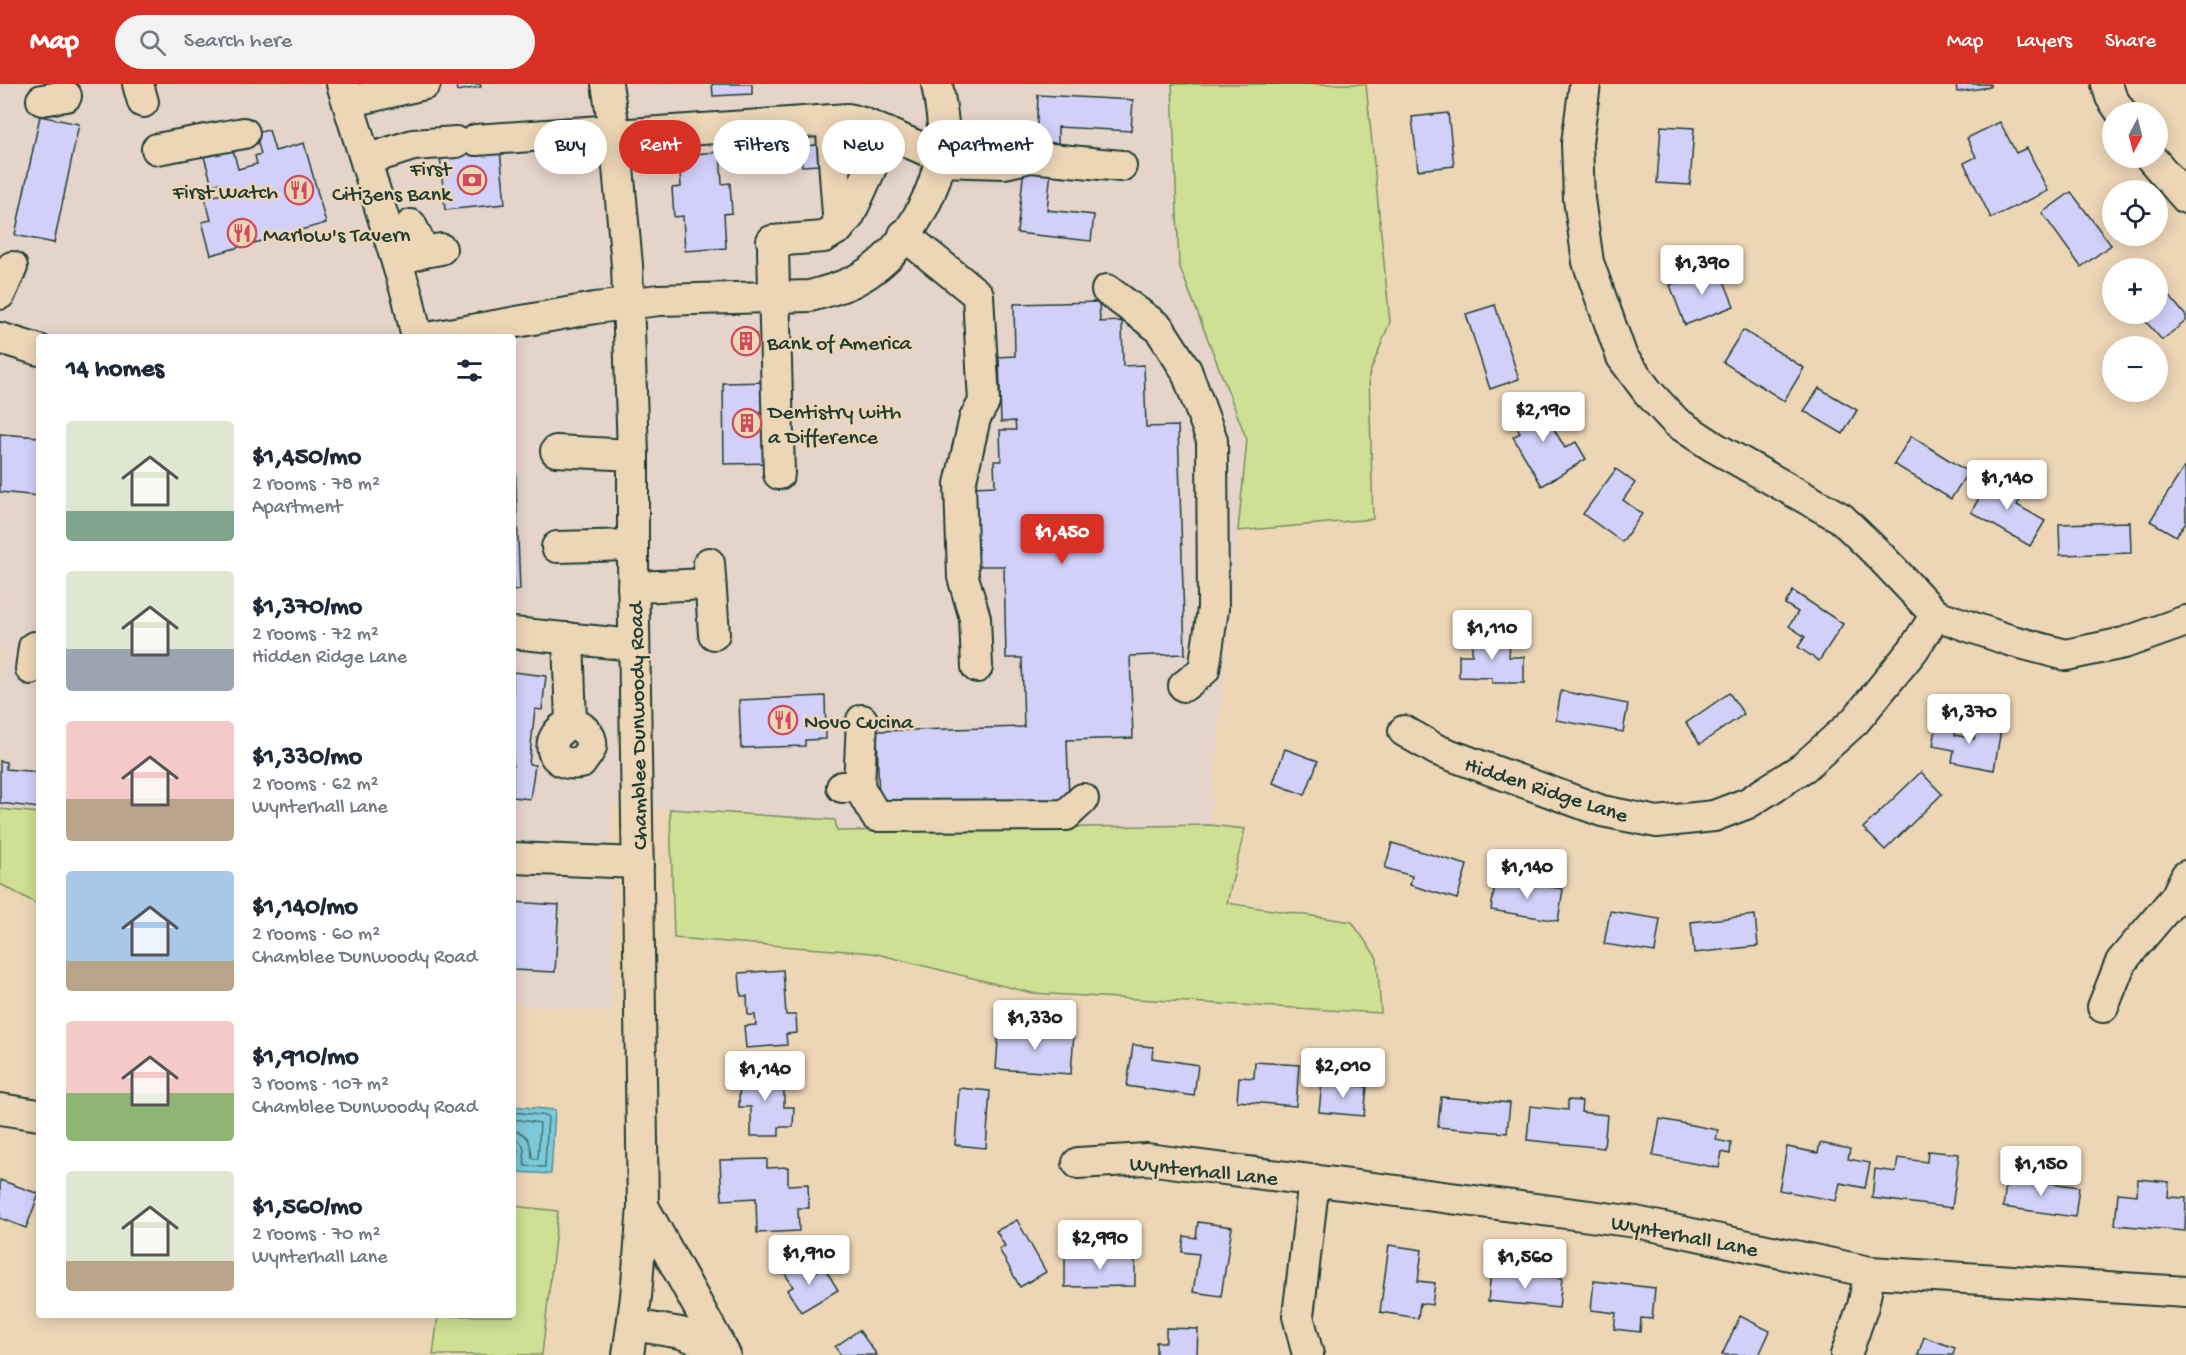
<!DOCTYPE html>
<meta charset="utf-8">
<style>
body{margin:0;font-family:"Gochi Hand",sans-serif;background:#f2f2f3;color:#1f2937;height:100vh;display:flex;flex-direction:column;font-size:22px;white-space:nowrap}
*{box-sizing:border-box;margin:0}
p{font-size:20px;color:#747a83}
.icon{flex:none;width:33px;height:33px;fill:none;stroke:currentColor;stroke-width:2;stroke-linecap:round;stroke-linejoin:round}
.map{position:relative;flex:1;overflow:hidden}
.details{position:absolute;left:36px;top:250px;width:480px;height:984px;display:flex;flex-direction:column;background:#fff;border-radius:6px;box-shadow:0 3px 15px #0003}
.details>*{flex:none}
.hud{position:absolute;left:534px;top:36px;width:570px;height:54px;display:flex;gap:12px}
.needle{width:39px;rotate:187deg}
.tools{position:absolute;left:2102px;top:18px;display:grid;gap:12px}
.tools a{display:grid;place-items:center;width:66px;height:66px;border-radius:50%;background:#fff;box-shadow:0 3px 15px #0003;font-size:30px}
.price{position:absolute;translate:-50% -51px;padding:0 14px;border-radius:6px;background:#fff;color:#222;font-size:20px;line-height:39px;filter:drop-shadow(0 2px 3px #0008)}
.price::after{content:'';position:absolute;left:50%;top:36px;width:18px;height:14px;margin-left:-9px;background:inherit;clip-path:polygon(0 0,100% 0,50% 100%)}
.price.selected{background:#d93025;color:#fff}
ul{padding:0;list-style:none}
li{display:flex;align-items:center;gap:18px;height:150px;padding:0 30px}
li span{display:grid;place-items:center;flex:none;width:168px;height:120px;border-radius:6px;color:#555}
li>.icon{margin-inline-start:auto}
span .icon{width:72px;height:72px;fill:#fffc;stroke-width:1}
li b{font-size:26px}
h2{display:flex;justify-content:space-between;align-items:center;height:72px;padding:0 30px;font-size:26px}
.tag{padding:0 21px;border-radius:27px;background:#fff;box-shadow:0 3px 15px #0003;font-size:21px;line-height:54px}
.tag.selected{background:#d93025;color:#fff}
header{display:flex;align-items:center;gap:36px;box-sizing:border-box;height:84px;padding:0 30px;background:#d93025;color:#fff}
header strong{font-size:28px}
nav{display:flex;gap:33px;margin-inline-start:auto;font-size:21px}
.search{width:420px;height:54px;background:#f2f2f3;display:flex;align-items:center;gap:15px;box-sizing:border-box;padding:0 21px;border-radius:33px;color:#747a83;font-size:22px}
.map>svg:first-child{display:block}
.built{fill:#e5d4ca}
.green{fill:#cfdf93;stroke:#778e64;stroke-width:1.5}
.water{fill:#7bc9da;stroke:#569198;stroke-width:1.5}
.lines{fill:none;stroke-linecap:round;stroke-linejoin:round}
.shore{stroke:#447576;stroke-width:1.5}
.building{fill:#d2d0f9;stroke:#1f3d34;stroke-width:1.5}
.minor-casing{stroke:#1f3d34;stroke-width:34}
.minor{stroke:#edd6b6;stroke-width:30}
.labels{text-anchor:middle;stroke-width:5;stroke-linejoin:round;paint-order:stroke}
.poi-label{font-size:22px;fill:#1f3d34;stroke:#edd6b6;text-anchor:start}
.street-label{font-size:22px;fill:#1f3d34;stroke:#edd6b6}
</style>
<header>
<strong>Map</strong>
<div class="search"><svg class="icon" aria-label="search" viewBox="0 0 24 24"><circle cx="10" cy="10" r="6"/><path d="M15 15l6 6"/></svg>Search here</div>
<nav><a>Map</a><a>Layers</a><a>Share</a></nav>
</header>
<div class="map">
<svg width="2186" height="1271" viewBox="0 0 2186 1271">
<rect width="100%" height="100%" fill="#edd6b6"/>
<filter id="ink" filterUnits="userSpaceOnUse"><feTurbulence type="fractalNoise" baseFrequency=".0167" numOctaves="2"/><feDisplacementMap in="SourceGraphic" scale="12" xChannelSelector="R" yChannelSelector="G"/><feConvolveMatrix kernelMatrix="1 2 1 2 8 2 1 2 1" color-interpolation-filters="sRGB"/></filter>
<g filter="url(#ink)">
<path class="built" d="M 0,0 L 1172,0 L 1179,181 L 1247,356 L 1210,741 L 837,747 L 835,736 L 612,721 L 613,928 L 513,920 L 513,254 L 39,254 L 39,729 L 0,725 Z"/>
<g class="green">
<path d="M 1172,0 L 1366,0 L 1390,238 L 1369,291 L 1373,435 L 1238,447 L 1247,356 L 1179,181 Z"/>
<path d="M 0,725 L 39,729 L 39,821 L 0,800 Z"/>
<path d="M 670,725 L 835,736 L 837,747 L 1210,741 L 1245,745 L 1227,819 L 1352,838 L 1377,874 L 1381,929 L 1032,909 L 873,869 L 674,854 Z"/>
<path d="M 513,1122 L 558,1127 L 542,1271 L 433,1271 L 438,1232 L 513,1232 Z"/>
</g>
<path class="water" d="M 513,1022 L 555,1026 L 551,1090 L 517,1088 L 518,1064 L 513,1058 Z"/>
<g class="lines">
<g class="shore">
<path d="M 513,1028 L 548,1032 L 545,1083 L 525,1082 C 523,1071 528,1057 513,1055"/>
<path d="M 513,1035 L 540,1039 L 538,1075 L 532,1074 C 531,1060 529,1048 513,1047"/>
</g>
</g>
<g class="building">
<path d="M 456,0 L 480,0 L 481,3 L 457,7 Z"/>
<path d="M 712,0 L 752,0 L 752,10 L 713,12 Z"/>
<path d="M 1956,0 L 1990,0 L 1990,3 L 1957,8 Z"/>
<path d="M 1038,11 L 1133,16 L 1131,47 L 1058,43 L 1058,59 L 1036,58 Z"/>
<path d="M 1448,29 L 1454,82 L 1418,86 L 1412,33 Z"/>
<path d="M 40,32 L 79,40 L 54,159 L 15,151 Z"/>
<path d="M 2000,38 L 2016,69 L 2027,64 L 2048,107 L 1991,134 L 1964,79 L 1976,73 L 1967,54 Z"/>
<path d="M 1661,42 L 1694,44 L 1690,101 L 1657,99 Z"/>
<path d="M 474,44 L 500,65 L 505,120 L 445,126 L 440,71 L 455,46 Z"/>
<path d="M 269,46 L 275,67 L 304,59 L 326,139 L 211,171 L 202,138 L 211,136 L 205,114 L 223,110 L 221,99 L 212,101 L 203,69 L 232,62 L 238,85 L 257,80 L 255,72 L 261,70 L 255,49 Z"/>
<path d="M 852,59 L 854,79 L 802,82 L 800,62 Z"/>
<path d="M 720,68 L 722,100 L 730,99 L 732,129 L 724,130 L 726,164 L 685,167 L 683,132 L 674,133 L 672,104 L 681,103 L 679,71 Z"/>
<path d="M 1024,84 L 1051,86 L 1047,126 L 1094,131 L 1091,157 L 1017,149 Z"/>
<path d="M 2071,108 L 2111,161 L 2081,183 L 2042,129 Z"/>
<path d="M 1718,182 L 1734,222 L 1685,241 L 1670,201 Z"/>
<path d="M 2157,197 L 2186,232 L 2186,237 L 2162,256 L 2139,230 L 2157,230 Z"/>
<path d="M 1099,218 L 1100,238 L 1122,237 L 1123,282 L 1144,281 L 1146,343 L 1178,342 L 1185,570 L 1130,572 L 1133,654 L 1067,656 L 1069,717 L 879,723 L 877,647 L 1024,643 L 1022,574 L 1006,574 L 1004,482 L 975,482 L 973,403 L 995,402 L 994,377 L 1001,377 L 1000,346 L 1016,346 L 1015,337 L 1001,338 L 999,273 L 1015,272 L 1014,220 Z"/>
<path d="M 1495,221 L 1519,295 L 1490,305 L 1466,230 Z"/>
<path d="M 1743,246 L 1804,284 L 1784,317 L 1723,278 Z"/>
<path d="M 745,250 L 756,250 L 756,264 L 736,262 L 737,253 L 745,253 Z"/>
<path d="M 770,298 L 771,379 L 724,380 L 723,299 Z"/>
<path d="M 1819,304 L 1857,326 L 1843,350 L 1804,327 Z"/>
<path d="M 1535,313 L 1565,364 L 1576,358 L 1586,375 L 1542,402 L 1513,353 L 1520,349 L 1508,329 Z"/>
<path d="M 513,327 L 520,506 L 513,507 Z"/>
<path d="M 0,350 L 39,353 L 39,412 L 0,408 Z"/>
<path d="M 1911,352 L 1968,388 L 1951,415 L 1894,380 Z"/>
<path d="M 2185,382 L 2186,438 L 2176,452 L 2150,437 Z"/>
<path d="M 1616,385 L 1635,399 L 1623,416 L 1642,430 L 1622,458 L 1583,430 Z"/>
<path d="M 1993,390 L 2025,408 L 2017,421 L 2045,437 L 2030,462 L 1971,428 Z"/>
<path d="M 2130,438 L 2131,469 L 2060,471 L 2059,440 Z"/>
<path d="M 1793,507 L 1843,540 L 1819,577 L 1798,563 L 1805,553 L 1789,542 L 1798,528 L 1785,520 Z"/>
<path d="M 1472,551 L 1510,551 L 1509,573 L 1524,573 L 1524,599 L 1492,599 L 1492,594 L 1459,593 L 1459,571 L 1472,571 Z"/>
<path d="M 513,588 L 546,592 L 542,626 L 535,625 L 529,680 L 535,681 L 530,715 L 513,713 Z"/>
<path d="M 1561,607 L 1628,620 L 1623,648 L 1556,636 Z"/>
<path d="M 1729,609 L 1744,630 L 1700,660 L 1686,639 Z"/>
<path d="M 825,612 L 826,655 L 805,656 L 805,662 L 741,664 L 739,616 Z"/>
<path d="M 1938,634 L 1957,637 L 1955,651 L 1974,655 L 1977,642 L 2001,646 L 1994,686 L 1952,678 L 1954,666 L 1933,662 Z"/>
<path d="M 1285,665 L 1318,677 L 1305,711 L 1273,699 Z"/>
<path d="M 0,677 L 6,678 L 6,685 L 39,688 L 39,724 L 0,719 Z"/>
<path d="M 1921,688 L 1942,710 L 1885,766 L 1863,744 Z"/>
<path d="M 1392,759 L 1467,781 L 1457,815 L 1410,801 L 1412,792 L 1385,784 Z"/>
<path d="M 1496,794 L 1563,805 L 1558,837 L 1491,826 Z"/>
<path d="M 513,818 L 559,821 L 555,888 L 513,886 Z"/>
<path d="M 1610,827 L 1660,835 L 1655,868 L 1604,860 Z"/>
<path d="M 1755,831 L 1758,862 L 1694,869 L 1691,838 Z"/>
<path d="M 783,886 L 786,931 L 796,931 L 797,949 L 786,950 L 787,961 L 746,964 L 744,942 L 756,941 L 755,931 L 748,931 L 747,912 L 741,912 L 739,889 Z"/>
<path d="M 999,944 L 1074,949 L 1071,990 L 996,985 Z"/>
<path d="M 1133,961 L 1153,963 L 1152,974 L 1198,981 L 1194,1012 L 1127,1002 Z"/>
<path d="M 1255,978 L 1299,981 L 1296,1022 L 1237,1017 L 1239,993 L 1254,994 Z"/>
<path d="M 740,986 L 784,987 L 784,1023 L 794,1023 L 793,1043 L 779,1043 L 779,1052 L 751,1052 L 751,1023 L 739,1023 Z"/>
<path d="M 1322,998 L 1367,1003 L 1364,1032 L 1319,1028 Z"/>
<path d="M 959,1004 L 990,1007 L 986,1064 L 955,1061 Z"/>
<path d="M 1441,1013 L 1510,1019 L 1507,1049 L 1438,1043 Z"/>
<path d="M 1568,1016 L 1582,1017 L 1581,1028 L 1607,1031 L 1604,1064 L 1527,1056 L 1530,1022 L 1568,1026 Z"/>
<path d="M 1660,1035 L 1718,1046 L 1716,1056 L 1731,1059 L 1730,1070 L 1722,1068 L 1719,1084 L 1653,1072 Z"/>
<path d="M 1820,1059 L 1850,1065 L 1848,1075 L 1870,1079 L 1865,1104 L 1840,1099 L 1836,1117 L 1779,1106 L 1787,1063 L 1818,1069 Z"/>
<path d="M 1928,1067 L 1959,1070 L 1952,1124 L 1872,1114 L 1875,1085 L 1896,1088 L 1898,1074 L 1927,1078 Z"/>
<path d="M 767,1075 L 767,1084 L 788,1083 L 788,1101 L 808,1100 L 809,1124 L 798,1124 L 799,1147 L 757,1149 L 756,1114 L 722,1116 L 720,1076 Z"/>
<path d="M 2007,1093 L 2079,1103 L 2075,1133 L 2003,1123 Z"/>
<path d="M 2138,1095 L 2169,1098 L 2168,1113 L 2186,1114 L 2185,1147 L 2115,1141 L 2118,1109 L 2137,1111 Z"/>
<path d="M 0,1096 L 39,1110 L 26,1144 L 0,1134 Z"/>
<path d="M 1017,1136 L 1046,1188 L 1020,1203 L 999,1165 L 1005,1162 L 996,1147 Z"/>
<path d="M 1198,1138 L 1232,1143 L 1221,1212 L 1193,1208 L 1199,1170 L 1182,1168 L 1184,1152 L 1196,1154 Z"/>
<path d="M 1389,1161 L 1422,1166 L 1418,1197 L 1435,1199 L 1432,1221 L 1420,1219 L 1418,1234 L 1380,1228 Z"/>
<path d="M 1135,1171 L 1135,1202 L 1065,1203 L 1065,1172 Z"/>
<path d="M 798,1177 L 807,1193 L 824,1183 L 838,1206 L 801,1228 L 787,1206 L 793,1203 L 783,1186 Z"/>
<path d="M 1491,1187 L 1562,1194 L 1559,1224 L 1488,1217 Z"/>
<path d="M 1594,1197 L 1655,1204 L 1652,1235 L 1641,1234 L 1640,1248 L 1614,1245 L 1616,1229 L 1591,1226 Z"/>
<path d="M 1740,1232 L 1770,1247 L 1759,1271 L 1722,1271 Z"/>
<path d="M 1166,1244 L 1198,1245 L 1197,1271 L 1156,1271 L 1156,1258 L 1166,1258 Z"/>
<path d="M 859,1246 L 877,1271 L 841,1271 L 835,1263 Z"/>
<path d="M 1924,1253 L 1955,1264 L 1953,1271 L 1918,1271 Z"/>
</g>
<g class="lines">
<g class="minor-casing">
<g id="minor">
<path d="M 138,0 L 143,18"/>
<path d="M 342,0 L 408,214 L 417,254"/>
<path d="M 607,0 L 615,51 L 627,181 L 633,371 L 633,477 L 643,1122 L 636,1213 L 628,1271"/>
<path d="M 1585,0 L 1577,59 L 1579,115 L 1588,178 L 1622,273 L 1648,308 L 1676,338 L 1714,363 L 1841,434 L 1877,469 L 1936,531 L 2009,556 L 2066,571 L 2124,559 L 2186,537"/>
<path d="M 2107,0 L 2111,13 L 2121,28"/>
<path d="M 42,16 L 66,12"/>
<path d="M 348,18 L 425,0"/>
<path d="M 831,36 L 839,144"/>
<path d="M 615,51 L 848,35 L 863,39 L 940,72"/>
<path d="M 476,56 L 614,46"/>
<path d="M 157,65 L 244,49"/>
<path d="M 2151,74 L 2186,114"/>
<path d="M 366,76 L 413,61 L 456,58"/>
<path d="M 939,77 L 1005,79 L 1031,73 L 1121,82"/>
<path d="M 411,141 L 424,168"/>
<path d="M 904,151 L 978,211 L 984,318 L 975,334 L 960,400 L 963,493 L 975,534 L 977,583"/>
<path d="M 772,157 L 824,153 L 839,144 L 849,132 L 887,49"/>
<path d="M 773,166 L 779,390"/>
<path d="M 397,176 L 424,168 L 441,165"/>
<path d="M 1107,206 L 1159,244 L 1186,286 L 1212,356 L 1213,525 L 1204,586 L 1184,602"/>
<path d="M 0,210 L 12,183"/>
<path d="M 0,254 L 39,266"/>
<path d="M 427,254 L 595,224 L 659,216 L 810,212 C 825,208 840,204 854,197 C 902,173 937,112 943,59 C 945,40 940,19 937,0"/>
<path d="M 556,367 L 633,371"/>
<path d="M 557,463 L 633,461"/>
<path d="M 709,479 L 714,550"/>
<path d="M 633,503 L 710,500"/>
<path d="M 513,549 L 634,561"/>
<path d="M 568,554 L 571,639 C 543,652 547,684 581,679 C 584,674 590,668 591,663 C 593,651 581,641 571,639"/>
<path d="M 31,585 L 34,563"/>
<path d="M 1404,647 L 1437,666 L 1602,727 L 1657,738 L 1714,732 L 1748,719 L 1804,683 L 1855,637 L 1913,566 L 1936,531"/>
<path d="M 842,703 L 859,703 L 862,636"/>
<path d="M 859,703 L 876,732 L 1066,731 L 1083,715"/>
<path d="M 513,774 L 638,779"/>
<path d="M 2103,923 L 2121,878 L 2176,813 L 2186,792"/>
<path d="M 0,1025 L 39,1031"/>
<path d="M 1078,1079 L 1147,1075 L 1636,1138 L 1870,1188 L 2186,1208"/>
<path d="M 643,1122 L 725,1271"/>
<path d="M 633,1241 L 681,1249 L 722,1265"/>
<path d="M 1308,1271 L 1298,1232 L 1314,1096"/>
<path d="M 1846,1271 L 1863,1222 L 1870,1188"/>
</g>
</g>
<use href="#minor" class="minor"/>
</g>
</g>
<defs>
<g id="bank-ring" transform="scale(1.5)"><circle r="9.5" fill="#edd6b6" stroke="#d1495b" stroke-width="1.5"/><path d="M-6-4H6V4H-6ZM0-2.3a2.3 2.3 0 1 0 0 4.6a2.3 2.3 0 1 0 0-4.6Z" fill="#d1495b"/></g>
<g id="restaurant-ring" transform="scale(1.5)"><circle r="9.5" fill="#edd6b6" stroke="#d1495b" stroke-width="1.5"/><path d="M-5-6h1v4h1v-4h1v4h1v-4h1v5L-1.5 .5V6h-2V.5L-5-1ZM5-6V6H3V1.5H1.5Q1.5-4 5-6Z" fill="#d1495b"/></g>
<g id="building-ring" transform="scale(1.5)"><circle r="9.5" fill="#edd6b6" stroke="#d1495b" stroke-width="1.5"/><path d="M-4-6H4V6H1V3H-1V6H-4ZM-2.5-4.3h1.7v1.8h-1.7ZM.8-4.3h1.7v1.8H.8ZM-2.5-1h1.7V.8h-1.7ZM.8-1h1.7V.8H.8Z" fill="#d1495b"/></g>
</defs>
<g fill-rule="evenodd">
<use href="#bank-ring" x="472" y="96"/>
<use href="#restaurant-ring" x="299" y="106"/>
<use href="#restaurant-ring" x="242" y="149"/>
<use href="#building-ring" x="746" y="257"/>
<use href="#building-ring" x="747" y="339"/>
<use href="#restaurant-ring" x="783" y="636"/>
</g>
<g class="labels">
<g class="poi-label">
<text x="451" y="91" text-anchor="end">First<tspan x="451" dy="25">Citizens Bank</tspan></text>
<text x="278" y="114" text-anchor="end">First Watch</text>
<text x="263" y="157">Marlow's Tavern</text>
<text x="767" y="265">Bank of America</text>
<text x="768" y="334">Dentistry with<tspan x="768" dy="25">a Difference</tspan></text>
<text x="804" y="644">Novo Cucina</text>
</g>
<g class="street-label">
<text transform="translate(636 642) rotate(-91)" y="8">Chamblee Dunwoody Road</text>
<text transform="translate(1547 704) rotate(18)" y="8">Hidden Ridge Lane</text>
<text transform="translate(1204 1085) rotate(6)" y="8">Wynterhall Lane</text>
<text transform="translate(1685 1150) rotate(11)" y="8">Wynterhall Lane</text>
</g>
</g>
</svg>
<div class="tools">
<a><svg class="needle" viewBox="-14 -14 28 28"><path d="M0-13l5 13h-10z" fill="#e53935"/><path d="M0 13l5-13h-10z" fill="#747a83"/></svg></a>
<a><svg class="icon" aria-label="locate" viewBox="0 0 24 24"><circle cx="12" cy="12" r="6"/><path d="M12 2v4M12 18v4M2 12h4M18 12h4"/></svg></a>
<a>+</a>
<a>−</a>
</div>
<b class="price" style="left:1702px;top:212px">$1,390</b>
<b class="price" style="left:1543px;top:359px">$2,190</b>
<b class="price" style="left:2007px;top:427px">$1,140</b>
<b class="price selected" style="left:1062px;top:481px">$1,450</b>
<b class="price" style="left:1492px;top:577px">$1,110</b>
<b class="price" style="left:1969px;top:661px">$1,370</b>
<b class="price" style="left:1527px;top:816px">$1,140</b>
<b class="price" style="left:1035px;top:967px">$1,330</b>
<b class="price" style="left:1343px;top:1015px">$2,010</b>
<b class="price" style="left:765px;top:1018px">$1,140</b>
<b class="price" style="left:2041px;top:1113px">$1,150</b>
<b class="price" style="left:1100px;top:1187px">$2,990</b>
<b class="price" style="left:809px;top:1202px">$1,910</b>
<b class="price" style="left:1525px;top:1206px">$1,560</b>
<div class="hud">
<a class="tag">Buy</a>
<a class="tag selected">Rent</a>
<a class="tag">Filters</a>
<a class="tag">New</a>
<a class="tag">Apartment</a>
</div>
<section class="details">
<h2>14 homes<svg class="icon" aria-label="filters" viewBox="0 0 24 24"><path d="M4 7h16M4 17h16"/><circle cx="9" cy="7" r="2"/><circle cx="15" cy="17" r="2"/></svg></h2>
<ul>
<li><span style="background:linear-gradient(#dfe7d0 75%,#7fa58c 0)"><svg class="icon" aria-label="home" viewBox="0 0 24 24"><path d="M3 11l9-7 9 7M6 9v11h12V9"/></svg></span><div><b>$1,450/mo</b><p>2 rooms · 78 m²</p><p>Apartment</p></div></li>
<li><span style="background:linear-gradient(#dfe7d0 65%,#9aa5b1 0)"><svg class="icon" aria-label="home" viewBox="0 0 24 24"><path d="M3 11l9-7 9 7M6 9v11h12V9"/></svg></span><div><b>$1,370/mo</b><p>2 rooms · 72 m²</p><p>Hidden Ridge Lane</p></div></li>
<li><span style="background:linear-gradient(#f6c9c9 65%,#b9a48a 0)"><svg class="icon" aria-label="home" viewBox="0 0 24 24"><path d="M3 11l9-7 9 7M6 9v11h12V9"/></svg></span><div><b>$1,330/mo</b><p>2 rooms · 62 m²</p><p>Wynterhall Lane</p></div></li>
<li><span style="background:linear-gradient(#a9c7e8 75%,#b9a48a 0)"><svg class="icon" aria-label="home" viewBox="0 0 24 24"><path d="M3 11l9-7 9 7M6 9v11h12V9"/></svg></span><div><b>$1,140/mo</b><p>2 rooms · 60 m²</p><p>Chamblee Dunwoody Road</p></div></li>
<li><span style="background:linear-gradient(#f6c9c9 60%,#8fb573 0)"><svg class="icon" aria-label="home" viewBox="0 0 24 24"><path d="M3 11l9-7 9 7M6 9v11h12V9"/></svg></span><div><b>$1,910/mo</b><p>3 rooms · 107 m²</p><p>Chamblee Dunwoody Road</p></div></li>
<li><span style="background:linear-gradient(#dfe7d0 75%,#b9a48a 0)"><svg class="icon" aria-label="home" viewBox="0 0 24 24"><path d="M3 11l9-7 9 7M6 9v11h12V9"/></svg></span><div><b>$1,560/mo</b><p>2 rooms · 70 m²</p><p>Wynterhall Lane</p></div></li>
</ul>
</section>
</div>
